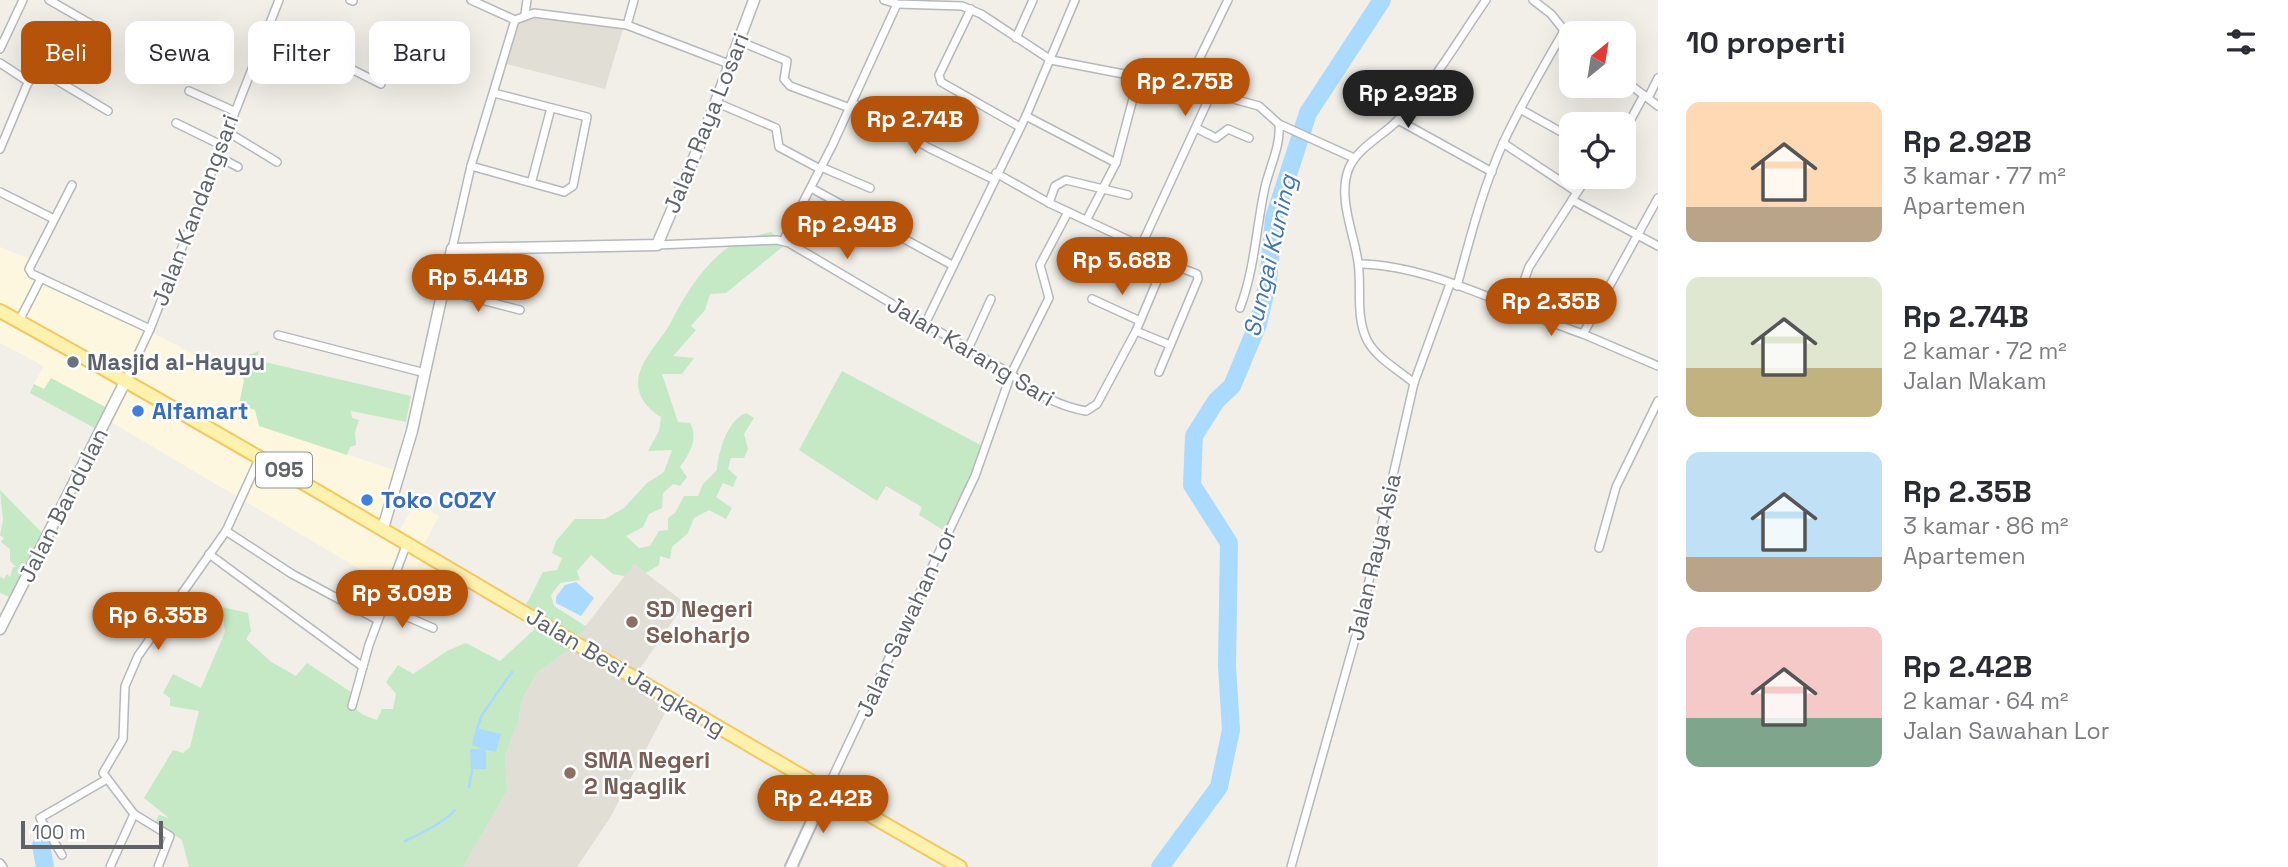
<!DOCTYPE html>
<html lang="id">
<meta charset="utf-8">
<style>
body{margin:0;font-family:"Space Grotesk",sans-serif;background:#f2f2f3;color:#2b2b33;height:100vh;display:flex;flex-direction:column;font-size:26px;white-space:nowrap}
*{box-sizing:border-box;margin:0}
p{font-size:23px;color:#7c7c81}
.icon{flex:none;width:38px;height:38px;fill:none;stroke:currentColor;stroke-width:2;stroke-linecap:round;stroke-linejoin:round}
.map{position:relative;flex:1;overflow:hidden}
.details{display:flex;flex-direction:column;background:#fff;width:630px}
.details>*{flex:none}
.banner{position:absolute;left:21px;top:21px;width:665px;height:63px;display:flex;gap:14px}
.needle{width:46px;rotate:30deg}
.fabs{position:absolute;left:1559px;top:21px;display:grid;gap:14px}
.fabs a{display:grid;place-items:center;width:77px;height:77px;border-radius:14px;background:#fff;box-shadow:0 7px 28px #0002;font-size:35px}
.scale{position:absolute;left:21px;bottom:18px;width:142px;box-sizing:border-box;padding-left:7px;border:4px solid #5f6368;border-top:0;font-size:19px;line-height:24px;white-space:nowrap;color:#5f6368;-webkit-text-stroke:5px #fff;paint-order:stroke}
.price{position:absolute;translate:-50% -60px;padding:0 16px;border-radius:24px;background:#b45309;color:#fff;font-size:23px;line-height:46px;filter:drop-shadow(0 2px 4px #0008)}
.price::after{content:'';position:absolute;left:50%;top:42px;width:21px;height:16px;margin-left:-10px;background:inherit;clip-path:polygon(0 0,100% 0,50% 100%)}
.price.current{background:#222;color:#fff}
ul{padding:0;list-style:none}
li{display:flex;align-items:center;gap:21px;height:175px;padding:0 28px}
li span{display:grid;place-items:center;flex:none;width:196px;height:140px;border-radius:14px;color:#555}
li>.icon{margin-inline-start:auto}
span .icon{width:84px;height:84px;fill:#fffc;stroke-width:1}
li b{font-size:30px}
h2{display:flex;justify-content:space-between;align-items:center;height:84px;padding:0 28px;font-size:30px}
.pill{padding:0 24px;border-radius:14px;background:#fff;box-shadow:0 7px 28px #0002;font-size:24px;line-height:63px}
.pill.current{background:#b45309;color:#fff}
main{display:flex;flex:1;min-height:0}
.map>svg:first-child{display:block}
.commercial{fill:#fef7e0}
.education{fill:#e1ded6}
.green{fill:#c5e8c5}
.water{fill:#aadaff}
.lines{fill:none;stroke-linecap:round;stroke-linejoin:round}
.stream{stroke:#aadaff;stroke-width:2.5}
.river{stroke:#aadaff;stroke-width:18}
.minor-casing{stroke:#b5b8bc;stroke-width:10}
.tertiary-casing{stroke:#b5b8bc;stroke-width:13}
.secondary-casing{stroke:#b6babf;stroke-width:14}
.primary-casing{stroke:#f2c960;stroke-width:16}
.minor{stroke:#fff;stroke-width:7}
.tertiary{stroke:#fff;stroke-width:10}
.secondary{stroke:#fff;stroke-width:10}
.primary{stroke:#fff2af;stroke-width:12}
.worship-dot{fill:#6b7280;stroke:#fff;stroke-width:2.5}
.shop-dot{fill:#3f7fe0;stroke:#fff;stroke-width:2.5}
.education-dot{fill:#8d6e63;stroke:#fff;stroke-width:2.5}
.labels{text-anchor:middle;stroke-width:5;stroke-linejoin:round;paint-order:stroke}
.shield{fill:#fff;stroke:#8f9295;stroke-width:2}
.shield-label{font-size:21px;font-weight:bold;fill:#5f6368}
.street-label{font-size:23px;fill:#5f6368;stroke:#fff}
.worship-label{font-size:23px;font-weight:bold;fill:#5b616d;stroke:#fff;text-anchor:start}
.shop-label{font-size:23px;font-weight:bold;fill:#366cbe;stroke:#fff;text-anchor:start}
.education-label{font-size:23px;font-weight:bold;fill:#785e54;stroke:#fff;text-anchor:start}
.water-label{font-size:24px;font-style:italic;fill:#4174aa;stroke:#fff}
</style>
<main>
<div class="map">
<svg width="1658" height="867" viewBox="0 0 1658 867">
<rect width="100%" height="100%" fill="#f1efe8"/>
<path class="commercial" d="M 0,247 L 32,260 L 29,269 L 244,380 L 243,393 L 255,410 L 260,426 L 401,472 L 383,528 L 397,536 L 415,502 L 439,516 L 421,550 L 448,567 L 428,605 L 390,587 L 106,419 L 51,378 L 44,390 L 34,384 L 44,366 L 0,343 Z"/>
<g class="education">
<path d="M 534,9 L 623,29 L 605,89 L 502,63 L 521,16 Z"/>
<path d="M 634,564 L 685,603 L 633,679 L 573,642 Z"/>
<path d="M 571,648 L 668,707 L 610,818 L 577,867 L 463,867 L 507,791 L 505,756 L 519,719 L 521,702 L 537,673 Z"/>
</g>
<g class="green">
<path d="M 771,232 L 786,244 L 726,293 L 710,294 L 705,310 L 691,326 L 696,330 L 673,356 L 694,358 L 682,374 L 662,374 L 678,422 L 690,423 C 699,439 689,454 680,467 L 687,477 L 680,486 L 673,484 L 663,493 L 662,508 L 649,514 L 643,527 L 626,536 L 639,548 L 650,546 L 659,531 L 668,530 L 668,518 L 675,513 L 684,496 L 698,496 L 703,484 L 717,470 C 718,453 727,420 746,413 L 754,418 L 744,434 L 748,449 L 744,458 L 731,458 L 728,469 L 737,477 L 733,487 L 723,483 L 716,497 L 732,508 L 726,519 L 709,510 L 694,518 L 688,533 L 672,547 L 670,559 L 660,556 L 659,565 L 646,573 L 634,564 L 625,576 L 613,574 L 591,555 L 577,571 L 580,580 L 560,583 L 551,595 L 554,606 L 587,627 L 572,642 L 571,648 L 537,673 L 521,702 L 519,719 L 505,756 L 507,791 L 463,867 L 189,867 L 182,840 L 155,822 L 159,815 L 169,818 L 144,798 L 173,750 L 183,753 L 190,747 L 199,711 L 170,706 L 170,698 L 163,693 L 173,674 L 201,688 L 225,632 L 222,607 L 248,613 L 251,631 L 246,639 L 271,662 L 296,676 L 307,663 L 351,692 C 353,711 359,714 377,720 L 382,709 L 393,709 L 396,694 L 386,682 L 398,665 L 413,674 L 447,651 L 466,643 L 500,661 L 538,626 L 523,611 L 543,572 L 557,570 L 562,558 L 552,553 L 556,541 L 575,519 L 605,519 L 624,508 L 647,483 L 664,472 L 672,450 L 648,451 L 659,431 L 661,417 C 649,410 638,398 638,383 C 639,359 661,342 671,322 C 686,293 706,260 735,243 C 745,237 760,235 771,232 Z"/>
<path d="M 259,351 L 256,360 L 411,396 L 406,422 L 351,411 L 352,418 L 359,420 L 355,432 L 356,445 L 350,447 L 347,455 L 259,426 L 255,410 L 239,405 L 244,380 L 235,368 L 244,357 Z"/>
<path d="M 842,371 L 984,447 L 946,532 L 919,515 L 922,507 L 886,486 L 877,501 L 799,450 Z"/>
<path d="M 51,378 L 111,410 L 100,431 L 30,393 L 34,384 L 44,389 Z"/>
<path d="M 0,490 L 46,537 L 17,595 L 10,597 L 0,593 L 0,577 L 4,579 L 7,574 L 10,577 L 13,567 L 16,567 L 10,561 L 10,549 L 1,542 L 4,538 L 0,535 L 3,520 Z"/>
</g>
<g class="water">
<path d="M 576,582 L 594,598 L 581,616 L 556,603 L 556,597 L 565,585 Z"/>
<path d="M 476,728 L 501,734 L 496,752 L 486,750 L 486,769 L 471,769 L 470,749 L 482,749 L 472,745 Z"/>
</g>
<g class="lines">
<g class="stream">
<path d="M 477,729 L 482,715 L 512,672"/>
<path d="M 469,787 L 473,766"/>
<path d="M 405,841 C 422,833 442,824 455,810"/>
</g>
<g class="river">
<path d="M 41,845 L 45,867"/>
<path d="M 1160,867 L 1219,787 L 1231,730 L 1227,666 L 1229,543 L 1192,485 L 1194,436 L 1216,401 L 1232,386 L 1258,324 L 1268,281 L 1274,218 L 1308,113 L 1382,0"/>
</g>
<g class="minor-casing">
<g id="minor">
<path d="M 49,0 L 91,24"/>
<path d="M 350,0 L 353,1"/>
<path d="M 471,0 L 515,20"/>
<path d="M 884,0 L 897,4 L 962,6 L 981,14 L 1051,60 L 1186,86"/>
<path d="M 1228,0 L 1186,86 L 1259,106 L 1279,124 L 1354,158"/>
<path d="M 1533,0 L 1551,14 L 1572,40"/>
<path d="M 971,9 L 939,75 L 941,82 L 1020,127"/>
<path d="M 525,14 L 527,0"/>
<path d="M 627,25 L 634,0"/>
<path d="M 268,27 L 381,84"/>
<path d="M 1016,38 L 1033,0"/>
<path d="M 739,41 L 787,61 L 784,79 L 790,86 L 850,108"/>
<path d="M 0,49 L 23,0"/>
<path d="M 0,63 L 29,82"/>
<path d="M 1624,80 L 1658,106"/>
<path d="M 189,91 L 234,111"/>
<path d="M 1648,98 L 1658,78"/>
<path d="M 715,102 L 776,128 L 779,147 L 820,169"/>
<path d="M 853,103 L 929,148 L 993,179"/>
<path d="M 1520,109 L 1572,138"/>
<path d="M 1026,116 L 1116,163 L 1087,219"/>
<path d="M 1398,120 L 1492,172"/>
<path d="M 176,123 L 221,145"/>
<path d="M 1196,128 L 1216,138 L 1228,129 L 1249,138"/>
<path d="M 226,131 L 277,162"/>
<path d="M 1624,132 L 1644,95"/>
<path d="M 1503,143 L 1577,192"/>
<path d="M 0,149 L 32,73 L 43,72 L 108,111"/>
<path d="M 217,156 L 238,167"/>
<path d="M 1116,163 L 1139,76"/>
<path d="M 471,166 L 564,192 L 573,186 L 587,117 L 494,93"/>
<path d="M 821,167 L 870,188"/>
<path d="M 996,173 L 1049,203 L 1141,246 L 1165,262 L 1197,274 L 1198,279 L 1159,372"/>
<path d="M 532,180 L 551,108"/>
<path d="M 72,185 L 29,269 L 32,274 L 150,329"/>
<path d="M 811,188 L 952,265"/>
<path d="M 0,192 L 54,219"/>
<path d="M 1572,200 L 1658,246"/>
<path d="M 1049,203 L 1055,186 L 1066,180 L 1128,195"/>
<path d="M 783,241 L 832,146 L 897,4"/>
<path d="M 657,245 L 777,240 L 789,243 L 1011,374 C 1033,392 1057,406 1086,411 L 1097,404 L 1136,331 L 1165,262"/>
<path d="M 1141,246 L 1211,94"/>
<path d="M 452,249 L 471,166 L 515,20 L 534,13 L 627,25 L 729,64"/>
<path d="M 1359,264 C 1433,265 1512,310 1583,334 L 1658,198"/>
<path d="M 1457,286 C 1470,238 1483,187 1504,141 C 1522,103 1543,67 1564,31"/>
<path d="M 443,290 L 520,310"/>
<path d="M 1092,299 L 1140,321"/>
<path d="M 1240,308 C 1255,268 1256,228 1265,187 C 1270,166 1281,145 1279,124"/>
<path d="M 1514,309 L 1529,267 L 1587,177"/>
<path d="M 19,321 L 41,278"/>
<path d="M 925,324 L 1026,116 L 1075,0"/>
<path d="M 1136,331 L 1170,345"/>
<path d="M 1583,334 L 1658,366"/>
<path d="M 278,335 L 425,373"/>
<path d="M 968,349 L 991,299"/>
<path d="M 126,380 L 150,329 L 279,0"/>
<path d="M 1414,383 L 1450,284"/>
<path d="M 226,531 L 292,574 L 378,620"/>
<path d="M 1599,548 L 1616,487 L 1658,401"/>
<path d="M 209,554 L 363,667"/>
<path d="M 383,606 L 433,628"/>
<path d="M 352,706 L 369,645 L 407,543"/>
<path d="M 827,789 L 975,476 L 1011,374 L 1049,298 L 1040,265 L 1068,212"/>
<path d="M 62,855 L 40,818 L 107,779"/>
<path d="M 0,863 L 3,867"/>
<path d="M 110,867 L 134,814"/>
<path d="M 158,867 L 170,836 L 134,814 L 103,773 L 123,739 L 125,686 L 138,656 L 226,531 L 260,457"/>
<path d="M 1291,867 L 1359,625 L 1414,383 C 1400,371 1376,358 1367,340 C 1355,315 1362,288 1358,262 C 1354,233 1337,197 1349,168 C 1358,147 1383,136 1398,120 C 1433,85 1458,40 1486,0"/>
</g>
</g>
<g class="tertiary-casing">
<g id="tertiary">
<path d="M 383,528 L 412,431 L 452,249 L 657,245 L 702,139 L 754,0"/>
<path d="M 0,629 L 126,380"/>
</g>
</g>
<g class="secondary-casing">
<path id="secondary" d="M 791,867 L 827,789"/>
</g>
<g class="primary-casing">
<path id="primary" d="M 0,311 C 324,489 638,684 960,867"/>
</g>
<use href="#minor" class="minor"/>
<use href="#tertiary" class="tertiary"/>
<use href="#secondary" class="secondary"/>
<use href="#primary" class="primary"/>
</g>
<circle class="worship-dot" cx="73" cy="362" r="7"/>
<g class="shop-dot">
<circle cx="138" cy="411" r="7"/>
<circle cx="367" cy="500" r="7"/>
</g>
<g class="education-dot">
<circle cx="632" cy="622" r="7"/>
<circle cx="570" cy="773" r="7"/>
</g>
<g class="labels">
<rect class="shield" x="256" y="452.5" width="56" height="35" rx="5"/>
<g class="shield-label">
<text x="284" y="477">095</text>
</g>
<g class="street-label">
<text transform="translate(706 123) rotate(-68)" y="8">Jalan Raya Losari</text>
<text transform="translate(195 210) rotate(-69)" y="8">Jalan Kandangsari</text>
<text transform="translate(971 351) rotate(31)" y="8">Jalan Karang Sari</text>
<text transform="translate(63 505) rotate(-63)" y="8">Jalan Bandulan</text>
<text transform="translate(1374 557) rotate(-77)" y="8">Jalan Raya Asia</text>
<text transform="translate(906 622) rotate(-65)" y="8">Jalan Sawahan Lor</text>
<text transform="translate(626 672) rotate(31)" y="8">Jalan Besi Jangkang</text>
</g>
<g class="worship-label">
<text x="87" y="370">Masjid al-Hayyu</text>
</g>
<g class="shop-label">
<text x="152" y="419">Alfamart</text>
<text x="381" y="508">Toko COZY</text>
</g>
<g class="education-label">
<text x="646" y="617">SD Negeri<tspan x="646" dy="26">Seloharjo</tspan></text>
<text x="584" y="768">SMA Negeri<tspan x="584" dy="26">2 Ngaglik</tspan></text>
</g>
<g class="water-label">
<text transform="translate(1270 256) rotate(-77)" y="8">Sungai Kuning</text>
</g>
</g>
</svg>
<div class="fabs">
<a><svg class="needle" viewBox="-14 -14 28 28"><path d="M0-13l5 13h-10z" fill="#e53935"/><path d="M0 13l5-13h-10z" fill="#7c7c81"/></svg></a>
<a><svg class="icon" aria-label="locate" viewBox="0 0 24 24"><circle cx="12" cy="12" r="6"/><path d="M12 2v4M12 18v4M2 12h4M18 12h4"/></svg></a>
</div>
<div class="scale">100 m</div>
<b class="price" style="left:1185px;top:118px">Rp 2.75B</b>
<b class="price current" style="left:1408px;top:130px">Rp 2.92B</b>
<b class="price" style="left:915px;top:156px">Rp 2.74B</b>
<b class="price" style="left:847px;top:261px">Rp 2.94B</b>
<b class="price" style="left:1122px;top:297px">Rp 5.68B</b>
<b class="price" style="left:478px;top:314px">Rp 5.44B</b>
<b class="price" style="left:1551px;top:338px">Rp 2.35B</b>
<b class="price" style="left:402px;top:630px">Rp 3.09B</b>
<b class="price" style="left:158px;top:652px">Rp 6.35B</b>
<b class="price" style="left:823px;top:835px">Rp 2.42B</b>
<div class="banner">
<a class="pill current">Beli</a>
<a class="pill">Sewa</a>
<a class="pill">Filter</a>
<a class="pill">Baru</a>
</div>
</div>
<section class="details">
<h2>10 properti<svg class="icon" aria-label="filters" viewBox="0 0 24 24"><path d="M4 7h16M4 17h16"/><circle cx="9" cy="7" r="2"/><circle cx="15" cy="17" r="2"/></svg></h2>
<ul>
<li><span style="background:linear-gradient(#ffd9b3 75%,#b9a48a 0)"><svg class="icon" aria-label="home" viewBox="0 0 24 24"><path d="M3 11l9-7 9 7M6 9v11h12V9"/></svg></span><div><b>Rp 2.92B</b><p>3 kamar · 77 m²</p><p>Apartemen</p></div></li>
<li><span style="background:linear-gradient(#dfe7d0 65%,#c2b280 0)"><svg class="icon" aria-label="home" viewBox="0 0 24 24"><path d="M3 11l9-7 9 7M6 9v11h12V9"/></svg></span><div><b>Rp 2.74B</b><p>2 kamar · 72 m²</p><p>Jalan Makam</p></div></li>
<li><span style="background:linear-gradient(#bfe0f5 75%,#b9a48a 0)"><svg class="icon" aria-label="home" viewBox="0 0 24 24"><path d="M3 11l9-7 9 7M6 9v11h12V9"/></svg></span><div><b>Rp 2.35B</b><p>3 kamar · 86 m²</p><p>Apartemen</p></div></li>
<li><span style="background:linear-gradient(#f6c9c9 65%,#7fa58c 0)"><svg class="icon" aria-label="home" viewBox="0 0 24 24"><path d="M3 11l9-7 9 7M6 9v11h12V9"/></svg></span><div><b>Rp 2.42B</b><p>2 kamar · 64 m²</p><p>Jalan Sawahan Lor</p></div></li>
</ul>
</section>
</main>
